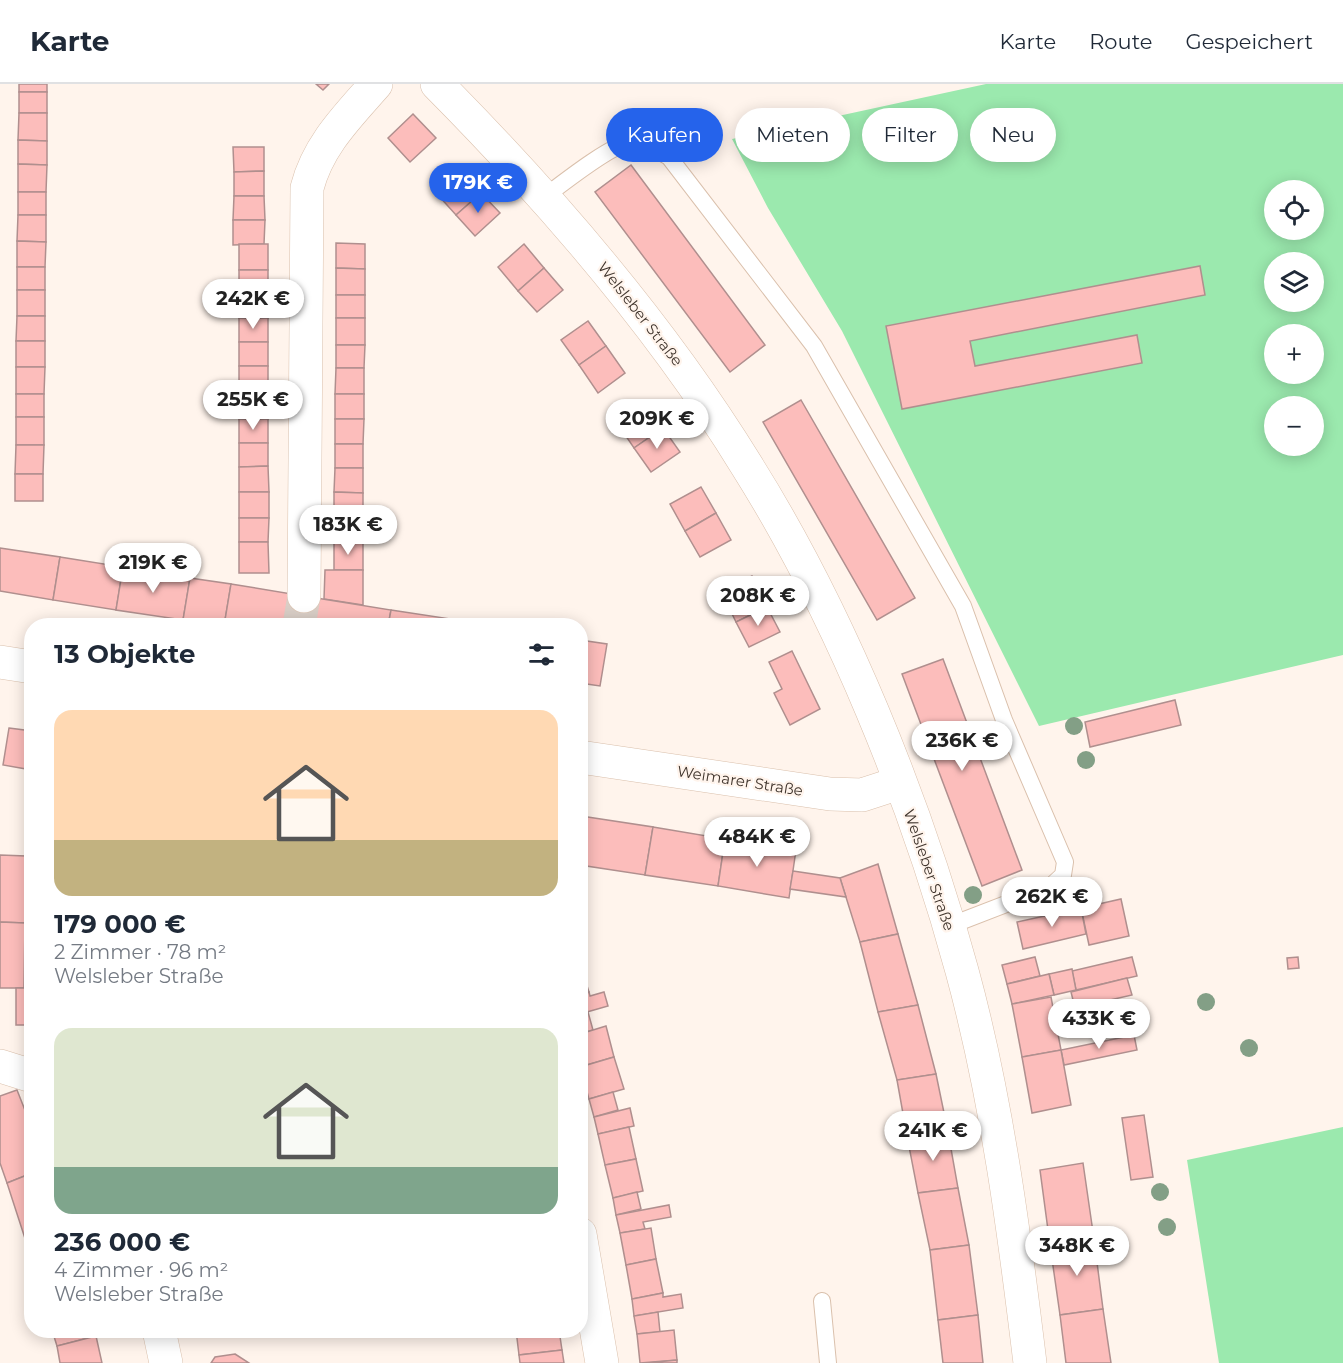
<!DOCTYPE html>
<html lang="de">
<meta charset="utf-8">
<style>
body{margin:0;font-family:Montserrat,sans-serif;background:#f6f6f7;color:#1f2937;height:100vh;display:flex;flex-direction:column;font-size:22px;white-space:nowrap}
*{box-sizing:border-box;margin:0}
p{font-size:20px;color:#747a83}
.icon{flex:none;width:33px;height:33px;fill:none;stroke:currentColor;stroke-width:2;stroke-linecap:round;stroke-linejoin:round}
.map{position:relative;flex:1;overflow:hidden}
.panel{position:absolute;left:24px;top:534px;width:564px;height:720px;display:flex;flex-direction:column;background:#fff;border-radius:24px;box-shadow:0 3px 15px #0003}
.panel>*{flex:none}
.guide{position:absolute;left:606px;top:24px;width:570px;height:54px;display:flex;gap:12px}
.buttons{position:absolute;left:1264px;top:96px;display:grid;gap:12px}
.buttons a{display:grid;place-items:center;width:60px;height:60px;border-radius:50%;background:#fff;box-shadow:0 3px 15px #0003;font-size:30px}
.price{position:absolute;translate:-50% -51px;padding:0 14px;border-radius:21px;background:#fff;color:#222;font-size:20px;line-height:39px;filter:drop-shadow(0 2px 3px #0008)}
.price::after{content:'';position:absolute;left:50%;top:36px;width:18px;height:14px;margin-left:-9px;background:inherit;clip-path:polygon(0 0,100% 0,50% 100%)}
.price.selected{background:#2563eb;color:#fff}
ul{padding:0;list-style:none}
li{display:grid;align-content:center;gap:12px;height:318px;padding:0 30px}
li span{display:grid;place-items:center;height:186px;border-radius:18px;color:#555}
li>.icon{margin-inline-start:auto}
span .icon{width:108px;height:108px;fill:#fffc;stroke-width:1}
li b{font-size:26px}
h2{display:flex;justify-content:space-between;align-items:center;height:72px;padding:0 30px;font-size:26px}
.pill{padding:0 21px;border-radius:27px;background:#fff;box-shadow:0 3px 15px #0003;font-size:21px;line-height:54px}
.pill.selected{background:#2563eb;color:#fff}
header{display:flex;align-items:center;gap:36px;box-sizing:border-box;height:84px;padding:0 30px;background:#fff;border-bottom:2px solid #e0e1e3}
header strong{font-size:28px}
nav{display:flex;gap:33px;margin-inline-start:auto;font-size:21px}
.map>svg:first-child{display:block}
.green{fill:#9be9ae;fill-rule:evenodd}
.building{fill:#fcbdbb;stroke:#b08f8e;stroke-width:1.5}
.lines{fill:none;stroke-linecap:round;stroke-linejoin:round}
.street-tunnel{stroke:#d9cec6;stroke-width:33;stroke-dasharray:33 16;stroke-linecap:butt}
.lane-casing{stroke:#dac0ac;stroke-width:18}
.street-casing{stroke:#dac0ac;stroke-width:34}
.lane{stroke:#fff;stroke-width:16}
.street{stroke:#fff;stroke-width:33}
.tree{fill:#839f86}
.labels{text-anchor:middle;stroke-width:4.5;stroke-linejoin:round;paint-order:stroke}
.street-label{font-size:15px;fill:#40352d;stroke:#fff4ec}
</style>
<header>
<strong>Karte</strong>
<nav><a>Karte</a><a>Route</a><a>Gespeichert</a></nav>
</header>
<div class="map">
<svg width="1343" height="1279" viewBox="0 0 1343 1279">
<rect width="100%" height="100%" fill="#fff4ec"/>
<g class="green">
<path d="M 986,0 L 1343,0 L 1343,571 L 1039,642 L 842,247 L 768,124 L 732,55 ZM 1275,106 L 1314,106 L 1314,146 L 1275,146 ZM 1275,178 L 1314,178 L 1314,218 L 1275,218 ZM 1275,250 L 1314,250 L 1314,290 L 1275,290 ZM 1275,322 L 1314,322 L 1314,362 L 1275,362 Z"/>
<path d="M 1343,1043 L 1343,1279 L 1219,1279 L 1187,1076 Z"/>
</g>
<g class="building">
<rect x="19" y="0" width="28" height="8"/>
<path d="M 316,0 L 329,0 L 323,6 Z"/>
<rect x="19" y="8" width="28" height="21"/>
<path d="M 19,29 L 47,29 L 47,57 L 18,56 Z"/>
<path d="M 413,30 L 436,54 L 410,78 L 388,54 Z"/>
<path d="M 18,56 L 47,57 L 47,81 L 18,80 Z"/>
<path d="M 233,63 L 264,63 L 264,87 L 234,88 Z"/>
<path d="M 18,80 L 47,81 L 46,108 L 18,108 Z"/>
<path d="M 631,81 L 765,261 L 730,288 L 595,108 Z"/>
<path d="M 264,87 L 264,112 L 234,112 L 234,88 Z"/>
<path d="M 462,88 L 481,109 L 456,131 L 438,111 Z"/>
<rect x="18" y="108" width="28" height="23"/>
<path d="M 481,109 L 500,129 L 475,152 L 456,131 Z"/>
<path d="M 234,112 L 264,112 L 265,136 L 233,136 Z"/>
<path d="M 18,131 L 46,131 L 46,158 L 17,157 Z"/>
<path d="M 233,136 L 265,136 L 264,160 L 233,161 Z"/>
<path d="M 17,157 L 46,158 L 45,183 L 17,183 Z"/>
<path d="M 336,159 L 365,160 L 365,185 L 336,184 Z"/>
<rect x="239" y="160" width="29" height="26"/>
<path d="M 524,160 L 544,184 L 518,207 L 498,183 Z"/>
<path d="M 1200,182 L 1205,211 L 970,257 L 975,282 L 1137,251 L 1142,279 L 902,325 L 886,242 Z"/>
<rect x="17" y="183" width="28" height="23"/>
<path d="M 336,184 L 365,185 L 365,211 L 336,211 Z"/>
<path d="M 544,184 L 563,206 L 537,228 L 518,207 Z"/>
<rect x="239" y="186" width="29" height="25"/>
<rect x="17" y="206" width="28" height="26"/>
<rect x="239" y="211" width="29" height="23"/>
<rect x="336" y="211" width="29" height="23"/>
<path d="M 17,232 L 45,232 L 45,257 L 16,257 Z"/>
<rect x="239" y="234" width="29" height="24"/>
<rect x="336" y="234" width="29" height="27"/>
<path d="M 588,237 L 606,262 L 579,281 L 561,256 Z"/>
<rect x="16" y="257" width="29" height="26"/>
<rect x="239" y="258" width="29" height="24"/>
<path d="M 336,261 L 365,261 L 364,284 L 336,284 Z"/>
<path d="M 606,262 L 625,289 L 598,309 L 579,281 Z"/>
<rect x="239" y="282" width="29" height="27"/>
<path d="M 16,283 L 45,283 L 44,310 L 16,310 Z"/>
<path d="M 336,284 L 364,284 L 364,310 L 335,310 Z"/>
<rect x="239" y="309" width="29" height="26"/>
<rect x="16" y="310" width="28" height="23"/>
<rect x="335" y="310" width="29" height="25"/>
<path d="M 801,316 L 915,514 L 877,536 L 763,338 Z"/>
<path d="M 646,319 L 663,344 L 634,364 L 617,339 Z"/>
<rect x="16" y="333" width="28" height="28"/>
<rect x="239" y="335" width="29" height="24"/>
<path d="M 335,335 L 364,335 L 363,360 L 335,360 Z"/>
<path d="M 663,344 L 680,368 L 651,388 L 634,364 Z"/>
<path d="M 239,359 L 268,359 L 268,382 L 239,383 Z"/>
<rect x="335" y="360" width="28" height="24"/>
<path d="M 16,361 L 44,361 L 43,390 L 15,390 Z"/>
<path d="M 268,382 L 269,408 L 239,408 L 239,383 Z"/>
<path d="M 335,384 L 363,384 L 363,409 L 334,408 Z"/>
<rect x="15" y="390" width="28" height="27"/>
<path d="M 701,403 L 716,429 L 685,447 L 670,420 Z"/>
<rect x="239" y="408" width="30" height="26"/>
<path d="M 334,408 L 363,409 L 363,434 L 334,434 Z"/>
<path d="M 716,429 L 731,456 L 700,473 L 685,447 Z"/>
<path d="M 239,434 L 269,434 L 268,458 L 239,458 Z"/>
<rect x="334" y="434" width="29" height="24"/>
<path d="M 239,458 L 268,458 L 269,489 L 239,489 Z"/>
<rect x="334" y="458" width="29" height="28"/>
<path d="M 0,464 L 60,473 L 53,516 L 0,507 Z"/>
<path d="M 60,473 L 123,483 L 116,526 L 53,516 Z"/>
<path d="M 123,483 L 190,494 L 183,536 L 116,526 Z"/>
<path d="M 325,486 L 363,486 L 363,521 L 324,515 Z"/>
<path d="M 752,492 L 767,523 L 736,538 L 721,507 Z"/>
<path d="M 190,494 L 231,500 L 224,542 L 183,536 Z"/>
<path d="M 231,500 L 304,512 L 299,542 L 224,542 Z"/>
<path d="M 304,512 L 391,526 L 388,542 L 299,542 Z"/>
<path d="M 767,523 L 780,548 L 749,563 L 736,538 Z"/>
<path d="M 391,526 L 464,537 L 463,542 L 388,542 Z"/>
<path d="M 464,537 L 492,542 L 463,542 Z"/>
<path d="M 580,556 L 607,560 L 600,602 L 580,599 Z"/>
<path d="M 792,567 L 820,625 L 790,641 L 774,609 L 782,605 L 769,578 Z"/>
<path d="M 943,575 L 1022,786 L 982,802 L 902,590 Z"/>
<path d="M 1175,616 L 1181,641 L 1090,663 L 1085,638 Z"/>
<path d="M 9,644 L 32,647 L 32,686 L 3,681 Z"/>
<path d="M 581,732 L 653,743 L 645,791 L 580,781 Z"/>
<path d="M 653,743 L 725,755 L 718,802 L 645,791 Z"/>
<path d="M 725,755 L 796,766 L 789,814 L 718,802 Z"/>
<path d="M 0,771 L 26,772 L 25,839 L 0,838 Z"/>
<path d="M 878,780 L 898,850 L 860,858 L 840,794 Z"/>
<path d="M 793,787 L 840,794 L 846,813 L 790,805 Z"/>
<path d="M 1121,815 L 1129,852 L 1089,861 L 1081,824 Z"/>
<path d="M 1081,824 L 1086,850 L 1023,865 L 1017,838 Z"/>
<path d="M 0,838 L 25,839 L 24,904 L 0,904 Z"/>
<path d="M 898,850 L 918,921 L 878,928 L 860,858 Z"/>
<path d="M 1035,873 L 1040,892 L 1007,900 L 1002,881 Z"/>
<path d="M 1132,873 L 1137,892 L 1076,906 L 1072,887 Z"/>
<path d="M 1298,873 L 1299,884 L 1288,885 L 1287,874 Z"/>
<path d="M 580,880 L 589,908 L 580,911 Z"/>
<path d="M 1072,885 L 1076,906 L 1054,911 L 1049,890 Z"/>
<path d="M 1049,890 L 1054,911 L 1012,920 L 1007,900 Z"/>
<path d="M 1127,894 L 1132,911 L 1075,924 L 1071,908 Z"/>
<rect x="16" y="904" width="16" height="37"/>
<path d="M 589,908 L 590,912 L 604,908 L 608,922 L 580,930 L 580,911 Z"/>
<path d="M 1051,913 L 1061,966 L 1022,973 L 1012,920 Z"/>
<path d="M 918,921 L 936,990 L 897,996 L 878,928 Z"/>
<path d="M 588,928 L 593,946 L 580,950 L 580,930 Z"/>
<path d="M 606,942 L 614,973 L 580,983 L 580,950 Z"/>
<path d="M 1134,951 L 1137,966 L 1064,981 L 1061,966 Z"/>
<path d="M 1061,966 L 1071,1021 L 1032,1029 L 1022,973 Z"/>
<path d="M 614,973 L 624,1005 L 589,1015 L 580,983 Z"/>
<path d="M 936,990 L 948,1048 L 907,1052 L 897,996 Z"/>
<path d="M 17,1006 L 32,1044 L 32,1089 L 7,1099 L 0,1079 L 0,1012 Z"/>
<path d="M 613,1008 L 618,1026 L 594,1033 L 589,1015 Z"/>
<path d="M 630,1024 L 634,1042 L 598,1050 L 594,1033 Z"/>
<path d="M 1144,1031 L 1153,1093 L 1131,1096 L 1122,1034 Z"/>
<path d="M 629,1043 L 636,1075 L 605,1081 L 598,1050 Z"/>
<path d="M 948,1048 L 958,1104 L 918,1109 L 907,1052 Z"/>
<path d="M 636,1075 L 643,1107 L 613,1114 L 605,1081 Z"/>
<path d="M 1083,1079 L 1094,1155 L 1050,1161 L 1040,1086 Z"/>
<path d="M 32,1089 L 32,1176 L 7,1099 Z"/>
<path d="M 958,1104 L 969,1161 L 930,1166 L 918,1109 Z"/>
<path d="M 637,1108 L 641,1125 L 616,1131 L 613,1114 Z"/>
<path d="M 669,1121 L 671,1133 L 643,1138 L 645,1145 L 620,1149 L 616,1131 Z"/>
<path d="M 651,1144 L 656,1175 L 626,1181 L 620,1149 Z"/>
<path d="M 1094,1155 L 1103,1225 L 1060,1231 L 1050,1161 Z"/>
<path d="M 969,1161 L 978,1231 L 938,1236 L 930,1166 Z"/>
<path d="M 656,1175 L 663,1209 L 632,1215 L 626,1181 Z"/>
<path d="M 663,1209 L 663,1213 L 681,1210 L 683,1224 L 634,1232 L 632,1215 Z"/>
<path d="M 1103,1225 L 1111,1279 L 1066,1279 L 1060,1231 Z"/>
<path d="M 658,1228 L 660,1248 L 637,1250 L 634,1232 Z"/>
<path d="M 978,1231 L 983,1279 L 943,1279 L 938,1236 Z"/>
<path d="M 52,1246 L 95,1246 L 96,1252 L 57,1262 Z"/>
<path d="M 516,1246 L 559,1246 L 562,1266 L 519,1271 Z"/>
<path d="M 674,1246 L 677,1276 L 640,1279 L 637,1250 Z"/>
<path d="M 96,1252 L 102,1279 L 60,1279 L 57,1262 Z"/>
<path d="M 562,1266 L 564,1279 L 520,1279 L 519,1271 Z"/>
<path d="M 235,1270 L 249,1279 L 211,1279 L 215,1273 Z"/>
<path d="M 677,1276 L 677,1279 L 647,1279 Z"/>
</g>
<g class="lines">
<path class="street-tunnel" d="M 299,542 L 304,512"/>
<g class="lane-casing">
<g id="lane">
<path d="M 543,114 C 559,102 613,59 630,59 C 644,59 657,66 669,73 L 814,262 L 963,522 L 1004,636 L 1065,778 L 1063,791 L 1050,803 L 949,842"/>
<path d="M 822,1217 L 828,1279"/>
</g>
</g>
<g class="street-casing">
<g id="street">
<path d="M 437,0 C 552,116 661,242 747,382 C 840,530 916,718 962,887 C 997,1015 1014,1147 1030,1279"/>
<path d="M 304,512 L 307,104 C 318,61 348,32 376,0"/>
<path d="M 0,578 L 32,583"/>
<path d="M 580,673 L 830,710 L 862,711 L 899,699"/>
<path d="M 0,982 L 32,992"/>
<path d="M 580,1150 L 602,1279"/>
<path d="M 159,1246 L 166,1279"/>
</g>
</g>
<use href="#lane" class="lane"/>
<use href="#street" class="street"/>
</g>
<g class="tree">
<circle cx="1074" cy="642" r="9"/>
<circle cx="1086" cy="676" r="9"/>
<circle cx="973" cy="811" r="9"/>
<circle cx="1206" cy="918" r="9"/>
<circle cx="1249" cy="964" r="9"/>
<circle cx="1160" cy="1108" r="9"/>
<circle cx="1167" cy="1143" r="9"/>
</g>
<g class="labels">
<g class="street-label">
<text transform="translate(640 230) rotate(52)" y="5">Welsleber Straße</text>
<text transform="translate(740 697) rotate(9)" y="5">Weimarer Straße</text>
<text transform="translate(929 786) rotate(71)" y="5">Welsleber Straße</text>
</g>
</g>
</svg>
<div class="buttons">
<a><svg class="icon" aria-label="locate" viewBox="0 0 24 24"><circle cx="12" cy="12" r="6"/><path d="M12 2v4M12 18v4M2 12h4M18 12h4"/></svg></a>
<a><svg class="icon" aria-label="layers" viewBox="0 0 24 24"><path d="M12 4l9 5-9 5-9-5zM3 14l9 5 9-5"/></svg></a>
<a>+</a>
<a>−</a>
</div>
<b class="price selected" style="left:478px;top:130px">179K €</b>
<b class="price" style="left:253px;top:246px">242K €</b>
<b class="price" style="left:253px;top:347px">255K €</b>
<b class="price" style="left:657px;top:366px">209K €</b>
<b class="price" style="left:348px;top:472px">183K €</b>
<b class="price" style="left:153px;top:510px">219K €</b>
<b class="price" style="left:758px;top:543px">208K €</b>
<b class="price" style="left:962px;top:688px">236K €</b>
<b class="price" style="left:757px;top:784px">484K €</b>
<b class="price" style="left:1052px;top:844px">262K €</b>
<b class="price" style="left:1099px;top:966px">433K €</b>
<b class="price" style="left:933px;top:1078px">241K €</b>
<b class="price" style="left:1077px;top:1193px">348K €</b>
<div class="guide">
<a class="pill selected">Kaufen</a>
<a class="pill">Mieten</a>
<a class="pill">Filter</a>
<a class="pill">Neu</a>
</div>
<section class="panel">
<h2>13 Objekte<svg class="icon" aria-label="filters" viewBox="0 0 24 24"><path d="M4 7h16M4 17h16"/><circle cx="9" cy="7" r="2"/><circle cx="15" cy="17" r="2"/></svg></h2>
<ul>
<li><span style="background:linear-gradient(#ffd9b3 70%,#c2b280 0)"><svg class="icon" aria-label="home" viewBox="0 0 24 24"><path d="M3 11l9-7 9 7M6 9v11h12V9"/></svg></span><div><b>179 000 €</b><p>2 Zimmer · 78 m²</p><p>Welsleber Straße</p></div></li>
<li><span style="background:linear-gradient(#dfe7d0 75%,#7fa58c 0)"><svg class="icon" aria-label="home" viewBox="0 0 24 24"><path d="M3 11l9-7 9 7M6 9v11h12V9"/></svg></span><div><b>236 000 €</b><p>4 Zimmer · 96 m²</p><p>Welsleber Straße</p></div></li>
</ul>
</section>
</div>
